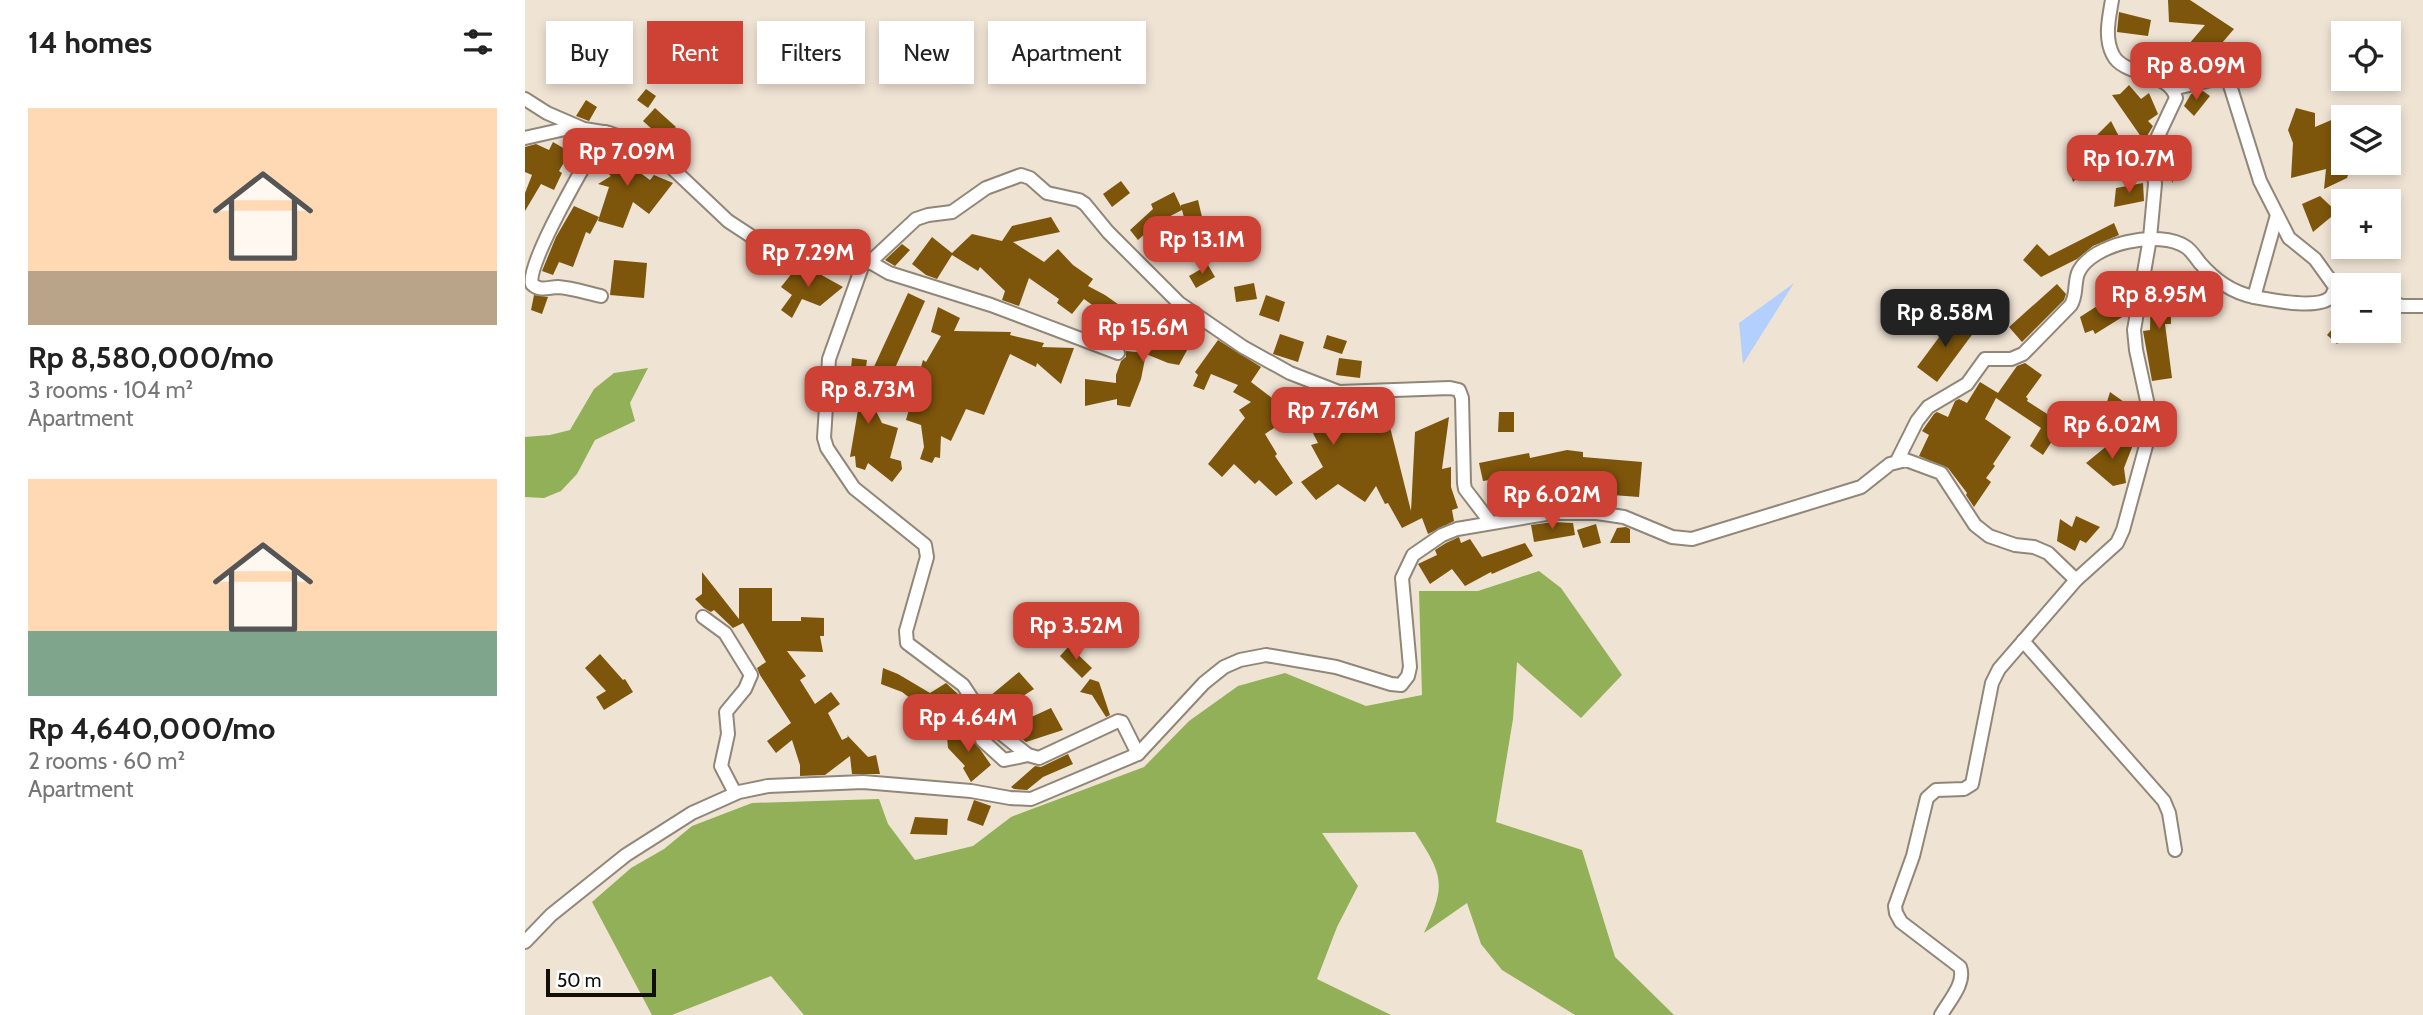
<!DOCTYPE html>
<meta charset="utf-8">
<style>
body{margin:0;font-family:Cabin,sans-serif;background:#f6f6f6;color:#222;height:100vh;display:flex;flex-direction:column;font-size:26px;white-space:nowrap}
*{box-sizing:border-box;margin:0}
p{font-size:23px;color:#767676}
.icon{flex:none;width:38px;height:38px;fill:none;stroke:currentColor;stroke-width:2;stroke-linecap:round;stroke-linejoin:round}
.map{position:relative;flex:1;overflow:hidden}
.drawer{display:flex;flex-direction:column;background:#fff;width:525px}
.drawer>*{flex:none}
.top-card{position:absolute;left:21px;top:21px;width:665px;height:63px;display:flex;gap:14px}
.tools{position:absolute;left:1806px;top:21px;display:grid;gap:14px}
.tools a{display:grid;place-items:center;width:70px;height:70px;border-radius:0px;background:#fff;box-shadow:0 4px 10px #0003;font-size:35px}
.scale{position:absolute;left:21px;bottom:18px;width:110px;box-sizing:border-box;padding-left:7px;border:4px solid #120f09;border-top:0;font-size:19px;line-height:24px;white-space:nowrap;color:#120f09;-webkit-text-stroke:5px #fff;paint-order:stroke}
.price{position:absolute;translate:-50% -60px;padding:0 16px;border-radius:14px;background:#ce4135;color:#fff;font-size:23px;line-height:46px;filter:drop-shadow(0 2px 4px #0008)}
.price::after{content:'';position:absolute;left:50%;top:42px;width:21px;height:16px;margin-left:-10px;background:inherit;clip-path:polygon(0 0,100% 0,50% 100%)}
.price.active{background:#222;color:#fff}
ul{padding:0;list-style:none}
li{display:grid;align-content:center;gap:14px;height:371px;padding:0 28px}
li span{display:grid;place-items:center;height:217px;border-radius:0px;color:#555}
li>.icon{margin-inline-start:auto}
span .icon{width:126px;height:126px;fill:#fffc;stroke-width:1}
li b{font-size:30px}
h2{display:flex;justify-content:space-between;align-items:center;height:84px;padding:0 28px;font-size:30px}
.pill{padding:0 24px;border-radius:0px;background:#fff;box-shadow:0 4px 10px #0003;font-size:24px;line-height:63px}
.pill.active{background:#ce4135;color:#fff}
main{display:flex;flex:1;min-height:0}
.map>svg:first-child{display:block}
.forest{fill:#92b057}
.water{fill:#b2cffe}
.building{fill:#7d560b}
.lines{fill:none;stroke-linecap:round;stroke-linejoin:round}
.street-casing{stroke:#918778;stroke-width:16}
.street{stroke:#fff;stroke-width:12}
</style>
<main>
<section class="drawer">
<h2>14 homes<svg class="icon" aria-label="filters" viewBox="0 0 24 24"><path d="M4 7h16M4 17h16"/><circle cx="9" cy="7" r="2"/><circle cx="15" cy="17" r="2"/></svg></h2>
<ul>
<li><span style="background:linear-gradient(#ffd9b3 75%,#b9a48a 0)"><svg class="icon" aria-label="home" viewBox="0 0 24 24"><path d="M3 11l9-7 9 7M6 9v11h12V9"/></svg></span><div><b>Rp 8,580,000/mo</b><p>3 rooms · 104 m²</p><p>Apartment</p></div></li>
<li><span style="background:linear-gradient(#ffd9b3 70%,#7fa58c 0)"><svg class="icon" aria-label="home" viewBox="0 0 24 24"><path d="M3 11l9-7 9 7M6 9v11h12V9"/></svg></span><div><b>Rp 4,640,000/mo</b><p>2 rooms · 60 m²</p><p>Apartment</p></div></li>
</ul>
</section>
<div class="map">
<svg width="1898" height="1015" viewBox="0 0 1898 1015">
<rect width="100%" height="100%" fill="#efe3d4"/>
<g class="forest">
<path d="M 123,368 L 105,403 L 110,421 L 70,440 L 52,474 L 36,491 L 19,498 L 0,497 L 0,437 L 25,435 L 45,430 L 69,389 L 89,373 Z"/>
<path d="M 1014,571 L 1036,588 L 1097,675 L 1056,718 L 992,662 L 988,719 L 971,822 L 1057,850 L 1090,957 L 1149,1015 L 1050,1015 L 977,970 L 956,944 L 942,903 L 899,933 C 921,884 919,877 890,832 L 797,833 L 833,886 L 812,927 L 792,979 L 866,1015 L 279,1015 L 246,976 L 147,1015 L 127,1015 L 67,902 L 106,868 L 139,849 L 167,826 L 227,803 L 354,799 L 363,824 L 390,860 L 448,846 L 486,817 L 619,767 L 664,721 L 713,686 L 760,673 L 841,706 L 897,695 L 894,591 L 953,591 Z"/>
</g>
<path class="water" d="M 1269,283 L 1218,364 L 1214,323 Z"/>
<g class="building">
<path d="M 1643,0 L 1665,0 L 1709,29 L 1684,58 L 1664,44 L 1680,25 L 1644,22 Z"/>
<path d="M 1594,12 L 1626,20 L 1623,36 L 1592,32 Z"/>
<path d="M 1604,85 L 1616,99 L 1624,93 L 1633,114 L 1623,121 L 1628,126 L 1619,141 L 1587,95 L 1595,94 Z"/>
<path d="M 121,89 L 131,96 L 123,108 L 112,100 Z"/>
<path d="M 1678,91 L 1685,96 L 1669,116 L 1659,106 L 1666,94 Z"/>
<path d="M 61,100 L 72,107 L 64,121 L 51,116 Z"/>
<path d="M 130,108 L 151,127 L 139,140 L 118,121 Z"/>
<path d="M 1771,108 L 1790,113 L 1790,127 L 1818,115 L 1818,163 L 1827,163 L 1822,178 L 1799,189 L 1801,169 L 1766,178 L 1768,143 L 1763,130 Z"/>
<path d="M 1586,121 L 1605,158 L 1594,171 L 1584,175 L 1577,155 L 1548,182 L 1543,164 Z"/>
<path d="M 28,142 L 45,152 L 34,171 L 37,173 L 29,190 L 16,184 L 0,211 L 0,193 L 7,175 L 0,172 L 0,147 L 11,144 L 24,150 Z"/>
<path d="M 85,143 L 106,152 L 99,161 L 125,180 L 129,175 L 148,183 L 124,214 L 108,202 L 98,228 L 73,221 L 84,187 L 73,184 L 86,176 L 71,163 Z"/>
<path d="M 1644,152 L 1648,183 L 1637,168 L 1636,155 Z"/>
<path d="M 596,181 L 605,193 L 587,207 L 578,194 Z"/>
<path d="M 1618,183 L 1619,201 L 1589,207 L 1591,188 Z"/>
<path d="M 649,192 L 656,207 L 656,205 L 673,200 L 678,221 L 680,220 L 684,234 L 665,239 L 657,210 L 632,223 L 613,240 L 605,230 L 628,209 L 626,204 Z"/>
<path d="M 1795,196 L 1812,212 L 1788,232 L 1777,204 Z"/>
<path d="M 49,206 L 74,217 L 65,234 L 61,232 L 48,267 L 34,262 L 28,275 L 17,271 L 31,237 Z"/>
<path d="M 526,217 L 535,232 L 488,242 L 519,262 L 533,249 L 548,265 L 568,279 L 563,286 L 580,295 L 597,307 L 588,320 L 559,299 L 547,314 L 532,303 L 534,299 L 504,278 L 494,306 L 477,300 L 480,291 L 455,267 L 453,271 L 427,255 L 412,279 L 401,275 L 387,264 L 407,237 L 427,253 L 447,234 L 477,241 L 487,226 Z"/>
<path d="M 1589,223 L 1594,235 L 1568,246 L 1552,259 L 1516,277 L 1498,260 L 1512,244 L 1524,256 Z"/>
<path d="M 377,244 L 385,250 L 370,266 L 360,260 Z"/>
<path d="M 89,260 L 122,263 L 119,298 L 85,295 Z"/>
<path d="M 275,263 L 318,287 L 295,306 L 277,299 L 267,318 L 256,310 L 267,295 L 256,287 Z"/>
<path d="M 683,265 L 690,277 L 671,288 L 664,276 Z"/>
<path d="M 1626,281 L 1646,281 L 1646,324 L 1640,324 L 1647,378 L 1627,381 L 1618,331 L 1625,330 Z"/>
<path d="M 729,283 L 732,299 L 711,302 L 709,287 Z"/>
<path d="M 1532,284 L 1541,294 L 1539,300 L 1497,342 L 1484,327 Z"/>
<path d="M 383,293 L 400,301 L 366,377 L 347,371 Z"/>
<path d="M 9,295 L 23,297 L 17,314 L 6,310 Z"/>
<path d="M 741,295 L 760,302 L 754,322 L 734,315 Z"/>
<path d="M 1586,297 L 1599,316 L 1570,334 L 1568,330 L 1560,333 L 1555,317 Z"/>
<path d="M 413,307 L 435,318 L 429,331 L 486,332 L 485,335 L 519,343 L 517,347 L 549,348 L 536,384 L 512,363 L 511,367 L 485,354 L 459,415 L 441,409 L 426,441 L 416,436 L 415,458 L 410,457 L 407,463 L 395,459 L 399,447 L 396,425 L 381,420 L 398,360 L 401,362 L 416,336 L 406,332 Z"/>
<path d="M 649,312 L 674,328 L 654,365 L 643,363 L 621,354 L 616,379 L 605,407 L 592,405 L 592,399 L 560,406 L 560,379 L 591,383 L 591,375 L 596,361 L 601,357 L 601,351 L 621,353 L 632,333 L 639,334 Z"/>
<path d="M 1818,316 L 1818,337 L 1812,344 L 1802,335 Z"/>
<path d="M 1429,317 L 1449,332 L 1412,382 L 1392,367 Z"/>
<path d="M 755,334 L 779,342 L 773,362 L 748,354 Z"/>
<path d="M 802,335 L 822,341 L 817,354 L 798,348 Z"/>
<path d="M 693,340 L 736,367 L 726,382 L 751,401 L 765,392 L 776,409 L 793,402 L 795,407 L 810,400 L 831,400 L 831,405 L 841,401 L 852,424 L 863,419 L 886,511 L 890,432 L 924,417 L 917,469 L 926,467 L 926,487 L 933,508 L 927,510 L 929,521 L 903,534 L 897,518 L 877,528 L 863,503 L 860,504 L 851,486 L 840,502 L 813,484 L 791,500 L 776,482 L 798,467 L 786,445 L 793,443 L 776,410 L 740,434 L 752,454 L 750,456 L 768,483 L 751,496 L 734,480 L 730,484 L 709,464 L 697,477 L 683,464 L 720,418 L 714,410 L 726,402 L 708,392 L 713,385 L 686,374 L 679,390 L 668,386 L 673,375 L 670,372 Z"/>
<path d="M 327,358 L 342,360 L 336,404 L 349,407 L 357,423 L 373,428 L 365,458 L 376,461 L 377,469 L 367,482 L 343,463 L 340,470 L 331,467 L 330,456 L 325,457 L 333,410 L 318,409 L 318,405 L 310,405 L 312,379 L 325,379 Z"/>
<path d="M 814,358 L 837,361 L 835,378 L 811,375 Z"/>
<path d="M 1500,363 L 1517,375 L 1501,397 L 1503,399 L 1502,401 L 1538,424 L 1518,455 L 1505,446 L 1516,428 L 1471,398 L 1460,419 L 1486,437 L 1468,464 L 1470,466 L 1461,478 L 1466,482 L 1449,507 L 1441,495 L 1442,493 L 1423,468 L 1394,456 L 1404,435 L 1397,431 L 1409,414 L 1412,412 L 1423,417 L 1430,401 L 1434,399 L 1442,403 L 1455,382 L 1473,393 L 1492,366 Z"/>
<path d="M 1585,392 L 1606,407 L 1601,423 L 1594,436 L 1576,422 Z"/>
<path d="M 974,412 L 989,412 L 989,432 L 973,432 Z"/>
<path d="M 1594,436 L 1608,445 L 1599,468 L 1601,483 L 1588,486 L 1561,463 Z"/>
<path d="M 1042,450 L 1058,452 L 1058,457 L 1117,462 L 1114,497 L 1047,492 L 1046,504 L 1028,504 L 1030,471 L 966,486 L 965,480 L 958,481 L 954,463 L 1004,453 L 1005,458 Z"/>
<path d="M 1551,516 L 1575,527 L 1561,543 L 1555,540 L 1550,551 L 1532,541 L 1535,519 L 1547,527 Z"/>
<path d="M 1028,522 L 1048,523 L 1050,535 L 1009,542 L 1006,525 Z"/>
<path d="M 1071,524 L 1076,543 L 1058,548 L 1052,530 Z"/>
<path d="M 1101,527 L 1105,529 L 1105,543 L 1085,543 L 1092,528 Z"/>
<path d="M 934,537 L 936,543 L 945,539 L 957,557 L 1000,543 L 1008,556 L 967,574 L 966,572 L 940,586 L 927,569 L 905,584 L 893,564 L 912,555 L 910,550 L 921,543 Z"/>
<path d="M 177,572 L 214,619 L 214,588 L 247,588 L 247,621 L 276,621 L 276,617 L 299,618 L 299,636 L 295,636 L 298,652 L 262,651 L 281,676 L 275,680 L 290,704 L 306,692 L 315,704 L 303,713 L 317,740 L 323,737 L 322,735 L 343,757 L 351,755 L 355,774 L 327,774 L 325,756 L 300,775 L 275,776 L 275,765 L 267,740 L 251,753 L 242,741 L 266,723 L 235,675 L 232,668 L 241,662 L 218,623 L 208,628 L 189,610 L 186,612 L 179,608 L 170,599 L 177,594 Z"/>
<path d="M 544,646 L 567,668 L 557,678 L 535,656 Z"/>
<path d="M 75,654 L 98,680 L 100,679 L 108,692 L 79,710 L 71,697 L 81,691 L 60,668 Z"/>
<path d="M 358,668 L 373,674 L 405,693 L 421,683 L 434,695 L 421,697 L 402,711 L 377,692 L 356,684 Z"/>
<path d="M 494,672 L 509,689 L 498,696 L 502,719 L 526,708 L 538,730 L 501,742 L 470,717 L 459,701 Z"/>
<path d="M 565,679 L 574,682 L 585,715 L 581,717 L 567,695 L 555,692 Z"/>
<path d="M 433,729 L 448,739 L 466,765 L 446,782 L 438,768 L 440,766 L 423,748 L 422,737 Z"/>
<path d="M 543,754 L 548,764 L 518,777 L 502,790 L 489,789 L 486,787 L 510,766 L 516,767 Z"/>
<path d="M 449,800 L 466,806 L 458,826 L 442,820 Z"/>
<path d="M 390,817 L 423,819 L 422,835 L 385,834 Z"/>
</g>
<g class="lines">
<g class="street-casing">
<g id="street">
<path d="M 1647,89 L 1695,78 L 1704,82 L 1735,181 L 1764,238 L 1790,259 L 1808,284 L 1818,289"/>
<path d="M 0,99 L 22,113 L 59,129 L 84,133 L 106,141 L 146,167 L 203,221 L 241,246 L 318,263 L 331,265 L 345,262 L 391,219 L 403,215 L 427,212 L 461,188 L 496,175 L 505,178 L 522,193 L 554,200 L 560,204 L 583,232 L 654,303 L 718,347 L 765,373 L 814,392 L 925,388 L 934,390 L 937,398 L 939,483 L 940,489 L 966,523"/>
<path d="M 0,138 L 40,129 L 55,129"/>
<path d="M 345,262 L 364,273 L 466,305 L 593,353"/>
<path d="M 338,264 L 304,359 L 299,438 L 302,448 L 329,488 L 400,545 L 402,557 L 381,631 L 382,643 L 438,685 L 463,723 L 503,755 L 514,758 L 593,721 L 597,722 L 613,754"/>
<path d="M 76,296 C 62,293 47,288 33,287 C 24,287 15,292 7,284 C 0,265 66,153 80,132"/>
<path d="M 1729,297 C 1746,300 1793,310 1806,297 C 1808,294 1809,290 1811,287"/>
<path d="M 1864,301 L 1877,306 L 1898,306"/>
<path d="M 1372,461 L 1392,421 L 1403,407 L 1442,384 L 1460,359 L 1486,359 L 1498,354 L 1546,305 C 1552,295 1549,284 1553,273 C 1566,243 1635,229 1661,247 C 1666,250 1671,258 1675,263 C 1690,280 1706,292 1729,297 L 1752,215"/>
<path d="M 178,617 L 200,633 L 226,675 L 220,689 L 201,712 L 203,734 L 196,766 L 210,793"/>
<path d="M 1498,641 L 1639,801 L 1644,813 L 1650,850"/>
<path d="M 457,740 L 479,760 L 503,755"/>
<path d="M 0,942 L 26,915 L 101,855 L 167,813 L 214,792 L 243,786 L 338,782 L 446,791 L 485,798 L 506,799 L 613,754 L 679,683 L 699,667 L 715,660 L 741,655 L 811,667 L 866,684 L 876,685 L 883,676 L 885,667 L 877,578 L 888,555 L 917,535 L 932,529 L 1027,513 L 1072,513 L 1099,517 L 1147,537 L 1167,539 L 1336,487 L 1365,464 L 1381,460 L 1416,473 L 1450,525 L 1464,536 L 1490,545 L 1509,547 L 1523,553 L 1551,580"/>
<path d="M 1416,1015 C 1424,1001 1441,983 1435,967 L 1376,922 L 1371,913 L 1370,906 L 1388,856 L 1402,798 L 1411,790 L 1439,789 L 1447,784 L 1467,683 L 1474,669 L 1551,580 L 1592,543 L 1598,530 L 1625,431 L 1624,410 L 1611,350 L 1609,330 L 1625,238 L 1630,184 L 1627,149 L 1651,98 C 1645,71 1599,77 1588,55 C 1579,38 1584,18 1587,0"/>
</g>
</g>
<use href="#street" class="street"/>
</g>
</svg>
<div class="tools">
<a><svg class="icon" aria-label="locate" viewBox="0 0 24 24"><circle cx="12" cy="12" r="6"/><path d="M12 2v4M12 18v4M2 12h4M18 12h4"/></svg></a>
<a><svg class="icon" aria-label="layers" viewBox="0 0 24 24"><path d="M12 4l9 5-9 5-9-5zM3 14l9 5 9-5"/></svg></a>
<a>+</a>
<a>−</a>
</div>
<div class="scale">50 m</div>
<b class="price" style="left:1671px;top:102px">Rp 8.09M</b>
<b class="price" style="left:102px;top:188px">Rp 7.09M</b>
<b class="price" style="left:1604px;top:195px">Rp 10.7M</b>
<b class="price" style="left:677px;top:276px">Rp 13.1M</b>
<b class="price" style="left:283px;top:289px">Rp 7.29M</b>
<b class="price" style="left:1634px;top:331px">Rp 8.95M</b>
<b class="price active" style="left:1420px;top:349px">Rp 8.58M</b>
<b class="price" style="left:618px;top:364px">Rp 15.6M</b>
<b class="price" style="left:343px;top:426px">Rp 8.73M</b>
<b class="price" style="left:808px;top:447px">Rp 7.76M</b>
<b class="price" style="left:1587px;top:461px">Rp 6.02M</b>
<b class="price" style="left:1027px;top:531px">Rp 6.02M</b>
<b class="price" style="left:551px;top:662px">Rp 3.52M</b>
<b class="price" style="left:443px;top:754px">Rp 4.64M</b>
<div class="top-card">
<a class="pill">Buy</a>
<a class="pill active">Rent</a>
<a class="pill">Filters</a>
<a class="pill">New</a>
<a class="pill">Apartment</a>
</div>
</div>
</main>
